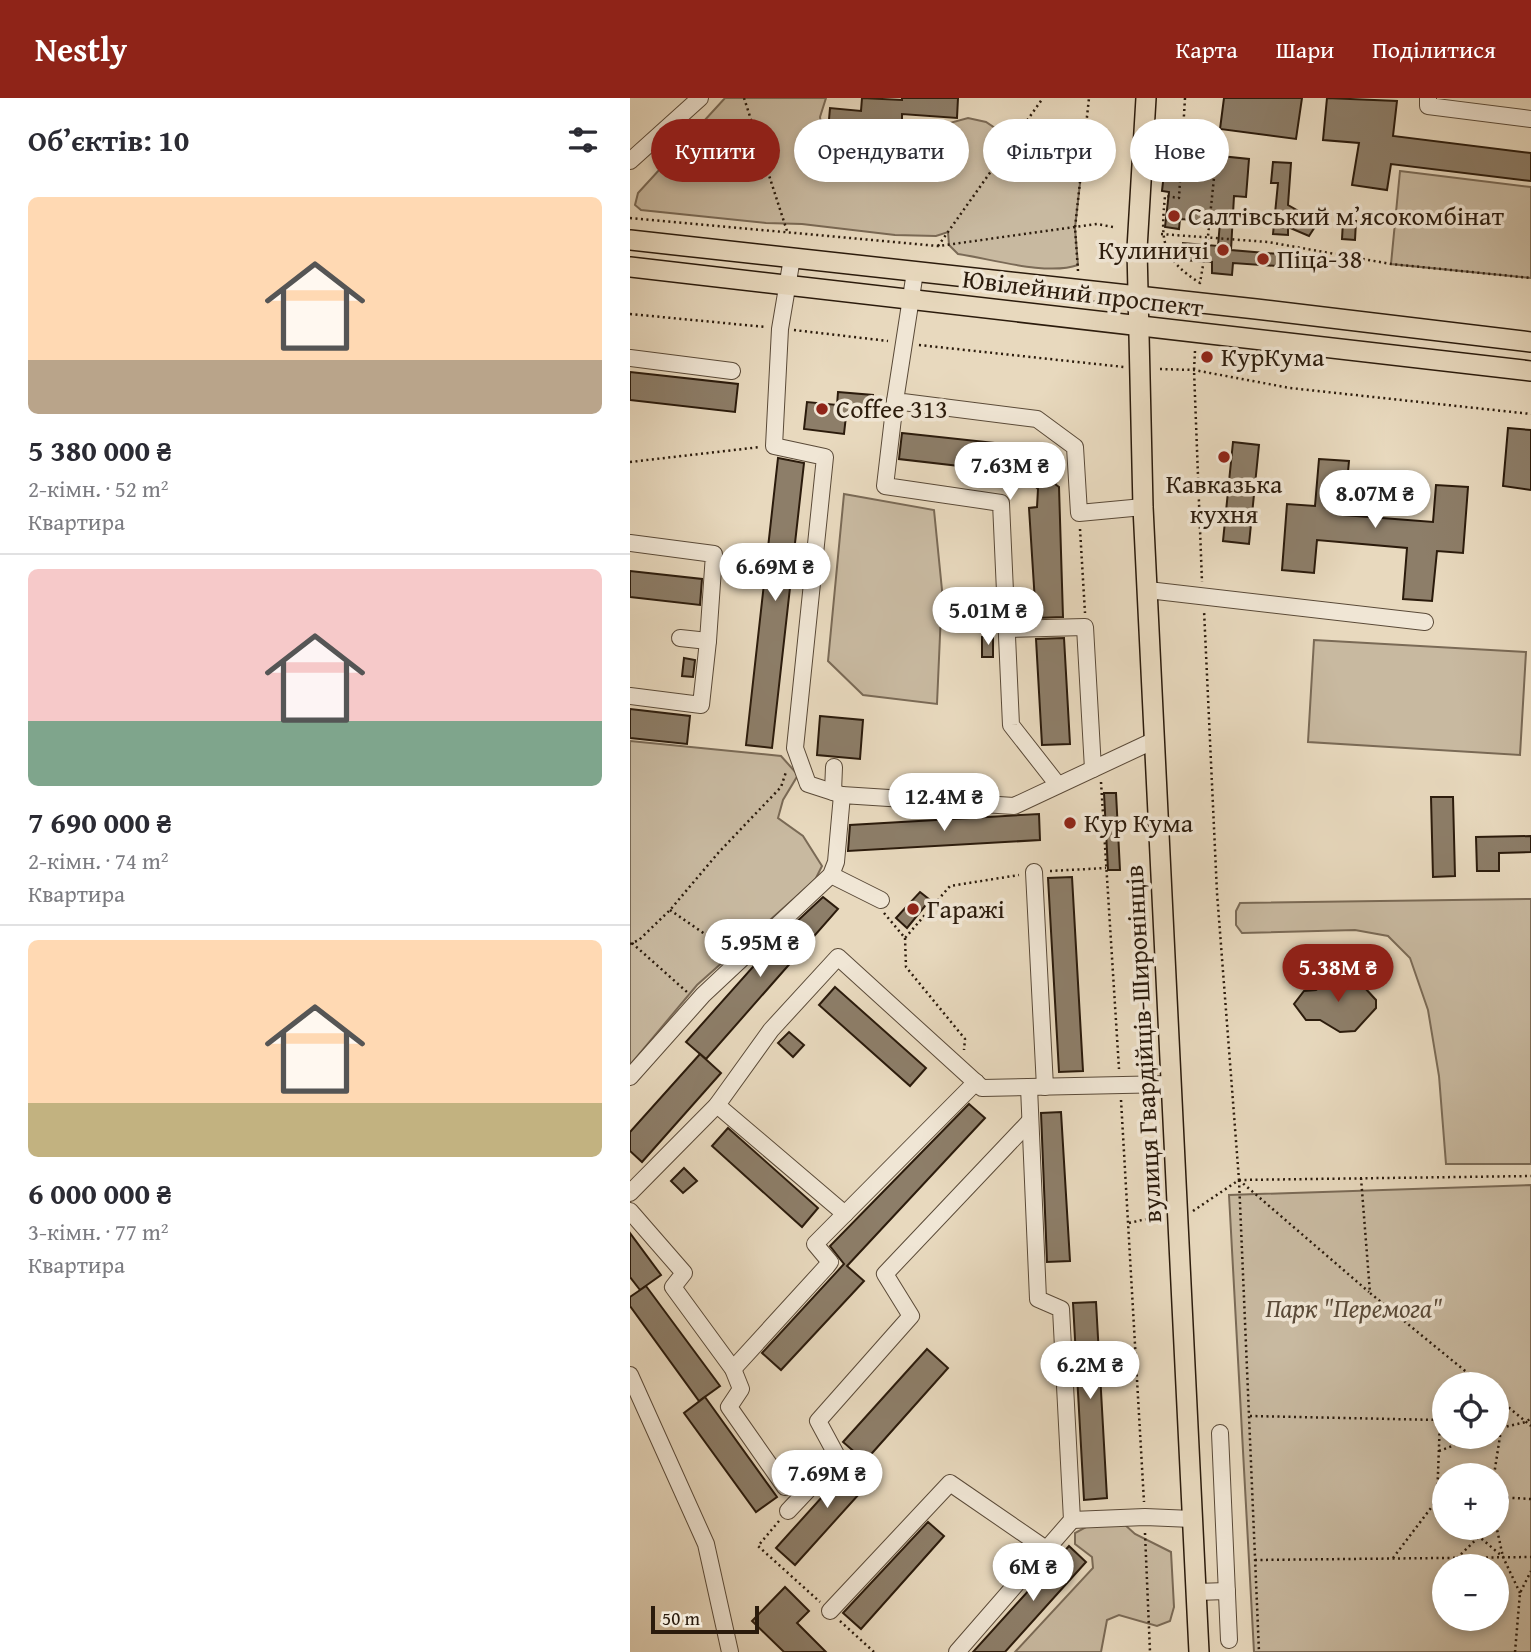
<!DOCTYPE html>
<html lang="uk">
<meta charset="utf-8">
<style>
body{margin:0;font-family:"Gentium Book Plus",serif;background:#f2f2f3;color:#2b2b33;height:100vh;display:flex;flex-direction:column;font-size:26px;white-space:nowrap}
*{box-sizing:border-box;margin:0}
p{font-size:23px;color:#7c7c81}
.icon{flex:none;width:38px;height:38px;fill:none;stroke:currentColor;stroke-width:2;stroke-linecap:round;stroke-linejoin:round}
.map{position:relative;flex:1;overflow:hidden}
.side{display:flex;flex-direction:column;background:#fff;width:630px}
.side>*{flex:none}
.hud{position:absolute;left:21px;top:21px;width:665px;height:63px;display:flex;gap:14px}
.buttons{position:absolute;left:802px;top:1274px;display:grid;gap:14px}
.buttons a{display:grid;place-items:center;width:77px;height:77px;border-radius:50%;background:#fff;box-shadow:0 4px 10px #0003;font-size:35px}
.scale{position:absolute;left:21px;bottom:18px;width:108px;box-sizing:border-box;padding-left:7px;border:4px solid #2b1b0c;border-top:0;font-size:19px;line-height:24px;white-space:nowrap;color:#2b1b0c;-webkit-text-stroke:5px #f0e6d5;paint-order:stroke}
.price{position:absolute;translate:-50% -60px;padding:0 16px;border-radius:24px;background:#fff;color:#222;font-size:23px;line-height:46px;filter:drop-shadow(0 2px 4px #0008)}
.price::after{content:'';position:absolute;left:50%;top:42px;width:21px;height:16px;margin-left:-10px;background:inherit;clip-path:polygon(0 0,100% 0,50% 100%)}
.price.on{background:#8f2418;color:#fff}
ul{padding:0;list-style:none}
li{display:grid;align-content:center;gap:14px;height:371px;padding:0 28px}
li+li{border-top:2px solid #e1e1e2}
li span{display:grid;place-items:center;height:217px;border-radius:10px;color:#555}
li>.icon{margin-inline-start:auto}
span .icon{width:126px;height:126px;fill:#fffc;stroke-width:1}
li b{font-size:30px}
h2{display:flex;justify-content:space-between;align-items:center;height:84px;padding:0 28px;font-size:30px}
.tag{padding:0 24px;border-radius:32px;background:#fff;box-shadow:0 4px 10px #0003;font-size:24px;line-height:63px}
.tag.on{background:#8f2418;color:#fff}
header{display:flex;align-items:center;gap:42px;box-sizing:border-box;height:98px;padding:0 35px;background:#8f2418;color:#fff}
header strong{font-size:33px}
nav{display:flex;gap:38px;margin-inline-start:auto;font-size:24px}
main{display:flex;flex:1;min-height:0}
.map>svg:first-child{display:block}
.green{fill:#c8b9a0;stroke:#7a6a56;stroke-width:2;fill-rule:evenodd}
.building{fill:#8d7e69;stroke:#2b1b0c;stroke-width:2}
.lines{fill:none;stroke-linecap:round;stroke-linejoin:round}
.minor-casing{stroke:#5a4a38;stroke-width:18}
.major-casing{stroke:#2b1b0c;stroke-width:22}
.path{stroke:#2b1b0c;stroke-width:2.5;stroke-dasharray:2 3.5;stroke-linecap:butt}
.minor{stroke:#f0e6d5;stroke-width:16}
.major{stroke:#e8d9be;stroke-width:19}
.poi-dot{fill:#8f2418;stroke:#f0e6d5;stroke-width:2.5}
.labels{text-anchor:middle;stroke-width:7;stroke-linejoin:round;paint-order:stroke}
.poi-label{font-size:26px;fill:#2b1b0c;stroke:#f0e6d5;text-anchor:start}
.street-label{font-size:26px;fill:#2b1b0c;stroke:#f0e6d5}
.park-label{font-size:26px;font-style:italic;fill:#5a4a38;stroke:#f0e6d5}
</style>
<header>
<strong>Nestly</strong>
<nav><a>Карта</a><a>Шари</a><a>Поділитися</a></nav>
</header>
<main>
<section class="side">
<h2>Об’єктів: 10<svg class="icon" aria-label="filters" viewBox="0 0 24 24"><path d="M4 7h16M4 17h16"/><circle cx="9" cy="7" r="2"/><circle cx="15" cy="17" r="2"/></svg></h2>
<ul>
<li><span style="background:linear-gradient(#ffd9b3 75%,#b9a48a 0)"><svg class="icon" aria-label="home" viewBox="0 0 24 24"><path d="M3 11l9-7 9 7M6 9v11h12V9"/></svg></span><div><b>5 380 000 ₴</b><p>2-кімн. · 52 m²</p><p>Квартира</p></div></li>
<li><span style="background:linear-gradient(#f6c9c9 70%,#7fa58c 0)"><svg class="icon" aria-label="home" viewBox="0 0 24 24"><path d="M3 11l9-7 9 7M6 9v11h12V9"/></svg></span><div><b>7 690 000 ₴</b><p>2-кімн. · 74 m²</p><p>Квартира</p></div></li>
<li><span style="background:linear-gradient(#ffd9b3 75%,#c2b280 0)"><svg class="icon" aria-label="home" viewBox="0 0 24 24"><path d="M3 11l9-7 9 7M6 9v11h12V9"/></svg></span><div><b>6 000 000 ₴</b><p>3-кімн. · 77 m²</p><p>Квартира</p></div></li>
</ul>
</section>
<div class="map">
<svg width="901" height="1554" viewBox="0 0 901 1554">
<rect width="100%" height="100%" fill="#e8d9be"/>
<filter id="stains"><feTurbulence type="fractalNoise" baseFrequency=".00286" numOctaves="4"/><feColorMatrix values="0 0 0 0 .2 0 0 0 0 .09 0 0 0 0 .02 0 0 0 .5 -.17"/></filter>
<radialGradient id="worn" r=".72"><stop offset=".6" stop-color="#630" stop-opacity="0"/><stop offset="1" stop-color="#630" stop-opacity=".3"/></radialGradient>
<g class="green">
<path d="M 95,0 L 196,0 L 190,19 L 193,40 L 232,49 L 338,20 L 356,24 L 383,42 L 454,50 L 445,130 L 448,167 C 417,178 362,161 328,156 L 319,147 L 318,134 L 306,138 L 265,137 L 172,126 L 136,125 L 11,112 L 5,107 L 8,95 Z"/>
<path d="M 770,73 L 901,89 L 901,180 L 761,166 Z"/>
<path d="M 214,396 L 304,412 L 312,492 L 307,606 L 233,597 L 198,563 Z"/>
<path d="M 684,542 L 896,554 L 890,657 L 678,644 Z"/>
<path d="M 0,643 L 151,658 L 168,677 L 153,702 L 148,720 L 173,738 L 192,768 L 185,782 L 67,887 L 0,967 Z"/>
<path d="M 901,801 L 901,1066 L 816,1066 L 809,978 L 798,912 L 780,860 L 758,838 L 725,832 L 612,835 L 606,827 L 606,813 L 610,805 Z"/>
<path d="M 901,1087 L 901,1554 L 624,1554 L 599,1097 ZM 814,1286 L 866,1286 L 866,1339 L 814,1339 ZM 814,1377 L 866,1377 L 866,1430 L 814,1430 ZM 814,1468 L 866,1468 L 866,1521 L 814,1521 Z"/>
<path d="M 494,1426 L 505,1436 L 541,1454 L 544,1509 L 540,1523 L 527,1528 L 489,1517 L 477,1522 L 471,1554 L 385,1554 L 463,1470 L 462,1459 L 445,1446 L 445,1435 L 456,1429 Z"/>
</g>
<g class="building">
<path d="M 232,0 L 272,2 L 272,0 L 328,0 L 327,20 L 272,16 L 272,26 L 236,24 L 235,36 L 198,33 L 200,10 L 231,13 Z"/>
<path d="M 594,0 L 672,0 L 666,41 L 590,31 Z"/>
<path d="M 697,0 L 767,3 L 763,38 L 901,55 L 901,83 L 761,66 L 757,92 L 722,87 L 729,45 L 693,42 Z"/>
<path d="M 556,52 L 581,55 L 581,57 L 619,61 L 616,99 L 604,98 L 601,152 L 648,156 L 647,168 L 603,165 L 602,177 L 582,175 L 582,164 L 552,162 L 553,145 L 588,148 L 590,124 L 550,121 L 549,131 L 535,129 L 539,94 L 532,93 L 536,58 L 555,60 Z"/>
<path d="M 643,64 L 661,65 L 658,107 L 688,124 L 679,138 L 658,129 L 658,137 L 643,136 L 648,85 L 641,85 Z"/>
<path d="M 713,123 L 726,123 L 725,142 L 712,141 Z"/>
<path d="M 0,274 L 108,286 L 105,314 L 0,302 Z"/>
<path d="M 208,294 L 243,297 L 241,321 L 216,318 L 214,336 L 174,331 L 177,304 L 207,307 Z"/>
<path d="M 878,330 L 901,332 L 901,392 L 873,388 Z"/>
<path d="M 272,335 L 393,348 L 393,354 L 400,354 L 428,381 L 425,386 L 429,389 L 433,519 L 406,520 L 399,410 L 407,409 L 408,391 L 391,375 L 269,361 Z"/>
<path d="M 603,344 L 629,347 L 619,446 L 593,443 Z"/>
<path d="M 148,360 L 174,365 L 142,650 L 116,647 Z"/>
<path d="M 689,361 L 719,363 L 714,417 L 803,424 L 806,387 L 838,389 L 833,455 L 807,453 L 802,503 L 773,501 L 777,450 L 687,442 L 684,475 L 652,472 L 657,406 L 685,408 Z"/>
<path d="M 0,473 L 72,481 L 70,507 L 0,499 Z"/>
<rect x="352" y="539" width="11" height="20"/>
<path d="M 434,540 L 440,646 L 412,647 L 406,541 Z"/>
<path d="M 54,560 L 65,562 L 63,579 L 52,578 Z"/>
<path d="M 0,611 L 60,618 L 57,646 L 0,640 Z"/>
<path d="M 190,618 L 233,622 L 230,661 L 187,657 Z"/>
<path d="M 474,695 L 486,695 L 490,772 L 478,772 Z"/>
<path d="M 801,699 L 823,699 L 825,778 L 803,779 Z"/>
<path d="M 409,716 L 410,742 L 218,753 L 220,727 Z"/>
<path d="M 901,738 L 901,754 L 869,755 L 869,773 L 847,773 L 846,739 Z"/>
<path d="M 442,779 L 453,973 L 429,974 L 418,780 Z"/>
<path d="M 290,794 L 300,802 L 277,830 L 266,820 Z"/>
<path d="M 193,799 L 208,811 L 76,961 L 56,944 L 146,843 Z"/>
<path d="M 723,877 L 746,902 L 746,910 L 725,933 L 710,934 L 690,922 L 676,922 L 664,906 L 674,893 L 686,892 L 706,878 Z"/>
<path d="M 205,889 L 296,970 L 280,988 L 189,907 Z"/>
<path d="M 159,934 L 174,947 L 163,959 L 148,945 Z"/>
<path d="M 70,956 L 91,975 L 12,1064 L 0,1053 L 0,1034 Z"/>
<path d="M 339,1006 L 355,1020 L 217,1168 L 234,1183 L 151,1272 L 132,1255 L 214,1166 L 200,1148 Z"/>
<path d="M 431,1014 L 440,1163 L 417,1164 L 411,1015 Z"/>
<path d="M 98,1030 L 188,1110 L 172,1129 L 82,1048 Z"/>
<path d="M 54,1070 L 67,1083 L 53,1095 L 41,1083 Z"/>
<path d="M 0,1135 L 31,1177 L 10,1192 L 0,1179 Z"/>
<path d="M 16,1188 L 90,1288 L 69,1303 L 0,1208 L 0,1199 Z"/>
<path d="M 466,1204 L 477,1400 L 454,1402 L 443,1205 Z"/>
<path d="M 297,1251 L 318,1270 L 235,1363 L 213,1344 Z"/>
<path d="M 75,1299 L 147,1399 L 126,1414 L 54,1315 Z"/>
<path d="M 229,1358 L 248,1375 L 165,1467 L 146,1450 Z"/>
<path d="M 298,1424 L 314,1438 L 231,1531 L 213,1515 Z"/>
<path d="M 439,1448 L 456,1464 L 375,1554 L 343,1554 Z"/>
<path d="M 155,1489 L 179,1513 L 167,1525 L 196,1554 L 154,1554 L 122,1523 Z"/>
</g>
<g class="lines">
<g class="minor-casing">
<g id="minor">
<path d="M 798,0 L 798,8 L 901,21"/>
<path d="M 0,63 L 70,0"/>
<path d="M 162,160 L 150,231 L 144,348 L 195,359 L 165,650 L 178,686 L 212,697"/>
<path d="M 285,174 L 265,303 L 407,321 L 445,349 L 449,415 L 513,409"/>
<path d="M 0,260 L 102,273"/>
<path d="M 265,303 L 255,388 L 371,405 L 381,627 L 428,687"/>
<path d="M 0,445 L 84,456 L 78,543 L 71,607 L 0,598"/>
<path d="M 518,492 L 795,524"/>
<path d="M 377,531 L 455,529 L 463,671"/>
<path d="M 50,540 L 78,543"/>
<path d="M 203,694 L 204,669"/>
<path d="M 404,774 L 415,989"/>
<path d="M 201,777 L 251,802"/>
<path d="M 0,979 L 73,897 L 201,777 L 206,764 L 212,697 L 384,708 L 525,642"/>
<path d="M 87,1007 L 215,1116"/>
<path d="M 0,1095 L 87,1007 L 141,932 L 208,859 L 352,990 L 540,986"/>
<path d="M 0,1113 L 54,1175 L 43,1189 L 103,1271 L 111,1291 L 99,1309 L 155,1389"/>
<path d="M 103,1271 L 197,1168 L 200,1164 L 185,1146 L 346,984"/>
<path d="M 0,1277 L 76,1446 L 100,1554"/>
<path d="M 590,1335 L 599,1542"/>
<path d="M 158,1413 L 208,1360 L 188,1323 L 281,1218 L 255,1176 L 400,1023"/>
<path d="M 442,1422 L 515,1419 L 562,1421"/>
<path d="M 566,1494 L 597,1493"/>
<path d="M 200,1513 L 320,1385 L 416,1451"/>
<path d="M 327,1554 L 442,1422 L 431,1211 L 408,1201 L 399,989"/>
</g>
</g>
<g class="major-casing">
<g id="major">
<path d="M 516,0 L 507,151 L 513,409 L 569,1554"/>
<path d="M 0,142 L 626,211 L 901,244"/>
<path d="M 0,169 L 901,273"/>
</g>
</g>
<g class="path">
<path d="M 114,0 L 157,133"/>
<path d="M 555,0 L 549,100 L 535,98 C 531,141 530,160 570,185 L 578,138 L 588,41"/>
<path d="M 0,120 L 308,148 L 467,126 L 483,129"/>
<path d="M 531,136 L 638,144 L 761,166 L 901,180"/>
<path d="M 308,148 L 413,0"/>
<path d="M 448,173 L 445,130 L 459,0"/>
<path d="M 0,216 L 136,229"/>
<path d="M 164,232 L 258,243"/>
<path d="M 289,247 L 494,269"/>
<path d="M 565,253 L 564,272 L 572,484"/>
<path d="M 530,271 L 564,272 L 660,290 L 901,316"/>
<path d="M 0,364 L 130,349"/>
<path d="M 450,431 L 455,515"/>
<path d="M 471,684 L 489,971"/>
<path d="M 420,773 L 476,770"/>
<path d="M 40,812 L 98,852"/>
<path d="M 254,815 L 275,840 L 320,788 L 389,777"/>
<path d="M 275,840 L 276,869 L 335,941 L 334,952"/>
<path d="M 2,845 L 57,894"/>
<path d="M 0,846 L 9,842 L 40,812 L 89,754 L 151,689 L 156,674"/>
<path d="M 491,1002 L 514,1404"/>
<path d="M 731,1080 L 740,1195 L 851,1286"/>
<path d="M 609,1082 L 629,1554"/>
<path d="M 609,1082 L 901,1078"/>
<path d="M 609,1082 L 739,1194"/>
<path d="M 563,1113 L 609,1082 L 587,795 L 574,512"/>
<path d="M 499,1125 L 530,1118"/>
<path d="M 866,1299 L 901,1328"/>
<path d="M 620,1318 L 810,1322 L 807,1402 L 814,1408"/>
<path d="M 866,1331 L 896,1324 L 901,1320"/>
<path d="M 809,1353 L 846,1339"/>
<path d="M 864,1377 L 875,1306"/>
<path d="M 866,1399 L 901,1401"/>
<path d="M 149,1423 L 128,1448 L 190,1504"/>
<path d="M 866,1427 L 873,1459"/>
<path d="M 839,1430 L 873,1459 L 890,1495"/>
<path d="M 515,1435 L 520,1554"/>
<path d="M 763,1460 L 807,1402 L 814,1402"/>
<path d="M 827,1460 L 858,1430"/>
<path d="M 625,1462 L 901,1459"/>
<path d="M 210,1523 L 244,1554"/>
<path d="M 885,1554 L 890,1495 L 901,1473"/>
</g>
<use href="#minor" class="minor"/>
<use href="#major" class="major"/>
</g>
<g class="poi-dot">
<circle cx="544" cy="118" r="7"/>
<circle cx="593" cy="152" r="7"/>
<circle cx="633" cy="161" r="7"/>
<circle cx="577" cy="259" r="7"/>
<circle cx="192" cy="311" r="7"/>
<circle cx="594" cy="359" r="7"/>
<circle cx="440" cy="725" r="7"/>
<circle cx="283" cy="811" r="7"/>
</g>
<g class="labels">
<g class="poi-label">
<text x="558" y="127">Салтівський мʼясокомбінат</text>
<text x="579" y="161" text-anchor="end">Кулиничі</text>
<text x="647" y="170">Піца-38</text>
<text x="591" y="268">КурКума</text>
<text x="206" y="320">Coffee 313</text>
<text x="594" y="395" text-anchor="middle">Кавказька<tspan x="594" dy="30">кухня</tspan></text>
<text x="454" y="734">Кур Кума</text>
<text x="297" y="820">Гаражі</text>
</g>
<g class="street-label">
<text transform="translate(453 195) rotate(7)" y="9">Ювілейний проспект</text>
<text transform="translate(513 946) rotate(-93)" y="9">вулиця Гвардійців-Широнінців</text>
</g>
<g class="park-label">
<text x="724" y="1219">Парк "Перемога"</text>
</g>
</g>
<rect width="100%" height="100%" filter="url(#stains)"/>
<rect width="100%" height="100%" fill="url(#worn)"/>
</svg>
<div class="buttons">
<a><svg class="icon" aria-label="locate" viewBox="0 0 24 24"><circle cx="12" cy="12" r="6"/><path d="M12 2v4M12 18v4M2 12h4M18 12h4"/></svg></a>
<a>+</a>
<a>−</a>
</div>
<div class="scale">50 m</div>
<b class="price" style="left:380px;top:404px">7.63M ₴</b>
<b class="price" style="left:745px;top:432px">8.07M ₴</b>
<b class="price" style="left:145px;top:505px">6.69M ₴</b>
<b class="price" style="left:358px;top:549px">5.01M ₴</b>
<b class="price" style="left:314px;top:735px">12.4M ₴</b>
<b class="price" style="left:130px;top:881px">5.95M ₴</b>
<b class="price on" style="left:708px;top:906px">5.38M ₴</b>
<b class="price" style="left:460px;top:1303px">6.2M ₴</b>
<b class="price" style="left:197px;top:1412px">7.69M ₴</b>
<b class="price" style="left:403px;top:1505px">6M ₴</b>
<div class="hud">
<a class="tag on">Купити</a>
<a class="tag">Орендувати</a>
<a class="tag">Фільтри</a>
<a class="tag">Нове</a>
</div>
</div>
</main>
